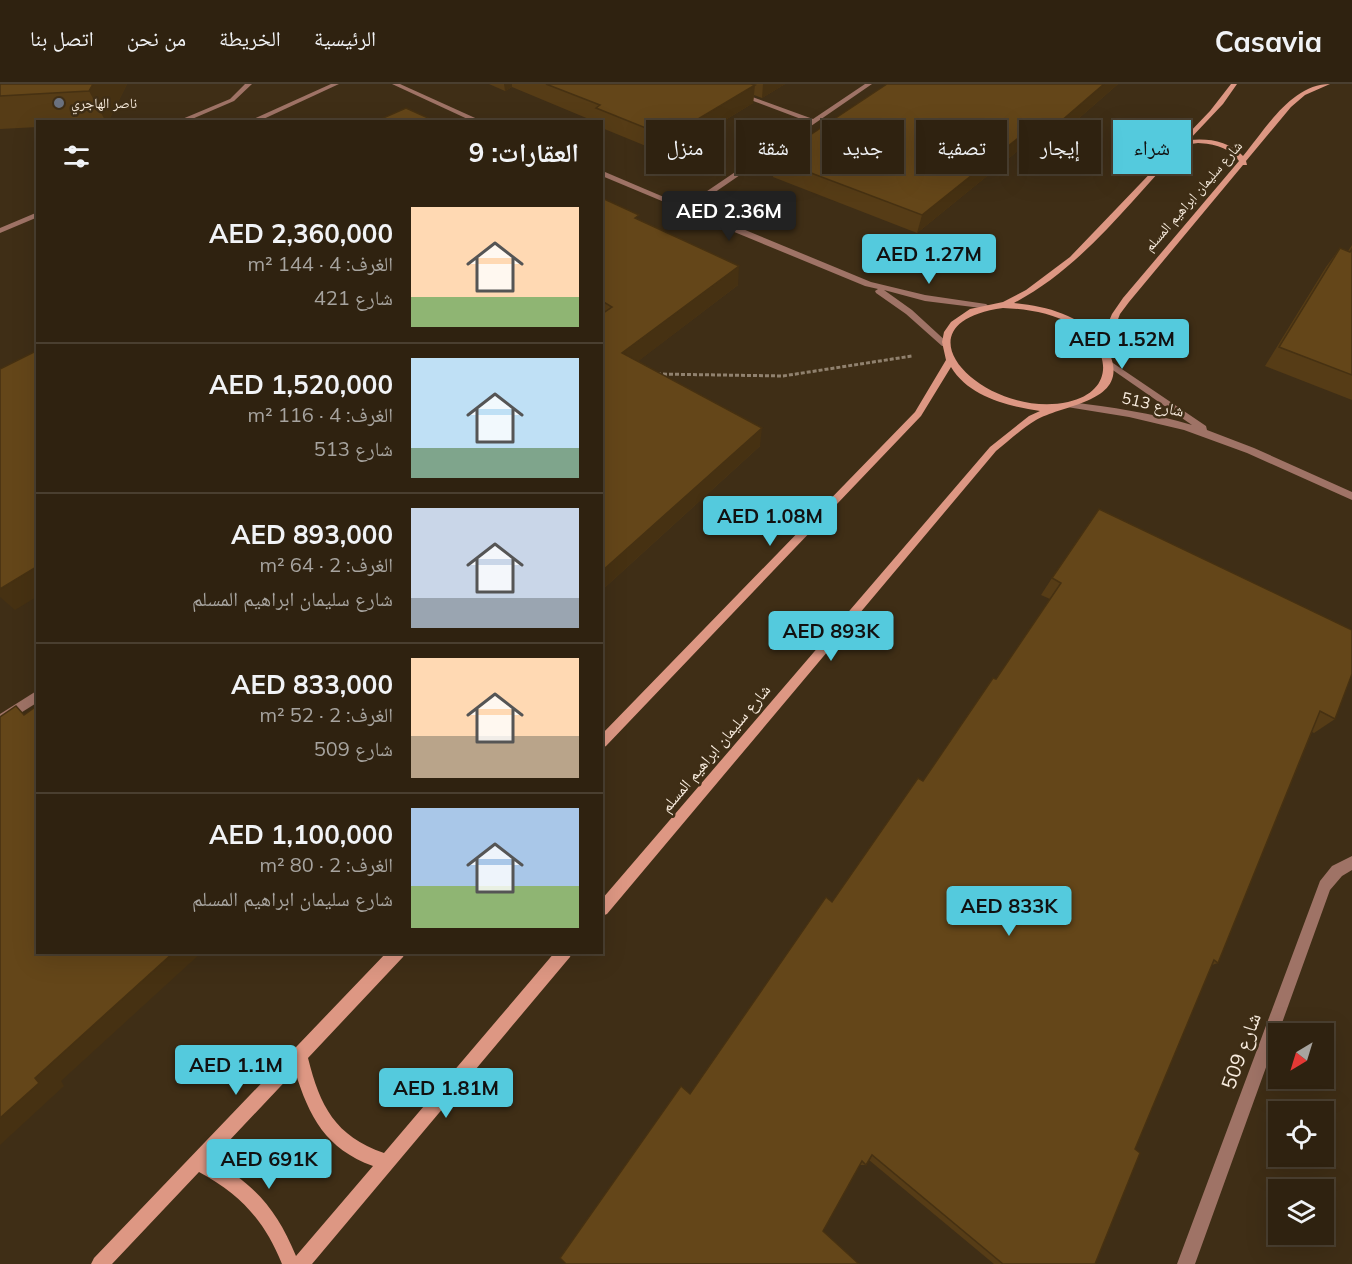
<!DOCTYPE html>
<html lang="ar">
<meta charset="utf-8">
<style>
body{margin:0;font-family:Mulish,"Noto Naskh Arabic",sans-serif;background:#372a19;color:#f1f3f6;direction:rtl;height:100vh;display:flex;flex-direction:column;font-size:22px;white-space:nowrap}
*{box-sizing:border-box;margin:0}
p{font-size:20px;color:#a7a49f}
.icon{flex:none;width:33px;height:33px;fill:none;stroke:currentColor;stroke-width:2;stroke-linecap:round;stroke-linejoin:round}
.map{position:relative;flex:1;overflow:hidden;direction:ltr}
.side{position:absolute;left:36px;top:36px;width:567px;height:834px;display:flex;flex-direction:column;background:#2f2210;border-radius:0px;box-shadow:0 6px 24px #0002,0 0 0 2px #4a3f30;direction:rtl}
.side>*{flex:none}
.guide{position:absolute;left:621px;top:36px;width:570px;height:54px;direction:rtl;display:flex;gap:12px}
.needle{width:39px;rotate:218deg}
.fabs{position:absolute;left:1268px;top:939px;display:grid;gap:12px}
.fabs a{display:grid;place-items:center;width:66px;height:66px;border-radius:0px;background:#2f2210;box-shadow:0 6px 24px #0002,0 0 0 2px #4a3f30;font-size:30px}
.price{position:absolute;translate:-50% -51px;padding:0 14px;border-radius:6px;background:#54cadd;color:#111;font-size:20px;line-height:39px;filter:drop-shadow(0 2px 3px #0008)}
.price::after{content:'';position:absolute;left:50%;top:36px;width:18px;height:14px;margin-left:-9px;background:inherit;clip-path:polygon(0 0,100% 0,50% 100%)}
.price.current{background:#222;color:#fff}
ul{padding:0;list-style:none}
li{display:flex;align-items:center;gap:18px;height:150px;padding:0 24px}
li+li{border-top:2px solid #4a3f30}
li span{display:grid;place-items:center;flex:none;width:168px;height:120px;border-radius:0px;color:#555}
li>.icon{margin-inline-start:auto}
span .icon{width:72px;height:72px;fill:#fffc;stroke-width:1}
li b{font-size:26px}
h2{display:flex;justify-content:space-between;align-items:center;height:72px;padding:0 24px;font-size:26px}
.tag{padding:0 21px;border-radius:0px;background:#2f2210;box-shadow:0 6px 24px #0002,0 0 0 2px #4a3f30;font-size:21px;line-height:54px}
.tag.current{background:#54cadd;color:#111}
header{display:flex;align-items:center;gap:36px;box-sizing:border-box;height:84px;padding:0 30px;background:#2f2210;border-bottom:2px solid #4a3f30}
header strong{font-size:28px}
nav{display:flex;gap:33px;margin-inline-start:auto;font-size:21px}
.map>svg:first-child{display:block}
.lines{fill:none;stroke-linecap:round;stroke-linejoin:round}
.path{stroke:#90816e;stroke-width:3;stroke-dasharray:4 2;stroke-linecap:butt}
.lane{fill:#9f7366;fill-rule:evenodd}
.street{fill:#9f7366;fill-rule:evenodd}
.secondary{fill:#dd9783;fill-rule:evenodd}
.wall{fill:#563c16}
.shaded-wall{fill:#463112}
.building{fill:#644619;stroke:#463112;stroke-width:1.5}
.worship-dot{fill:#6b7280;stroke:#3f2e16;stroke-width:2}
.labels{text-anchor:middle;stroke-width:5;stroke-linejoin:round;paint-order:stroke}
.far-poi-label{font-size:14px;fill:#f8ecde;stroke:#3f2e16;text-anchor:start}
.far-street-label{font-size:14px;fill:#f8ecde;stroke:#3f2e16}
.street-label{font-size:16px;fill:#f8ecde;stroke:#3f2e16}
.near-street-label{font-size:20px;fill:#f8ecde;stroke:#3f2e16}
</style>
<header>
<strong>Casavia</strong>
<nav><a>الرئيسية</a><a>الخريطة</a><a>من نحن</a><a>اتصل بنا</a></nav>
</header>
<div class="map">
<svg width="1352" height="1180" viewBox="0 0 1352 1180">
<rect width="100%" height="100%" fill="#3f2e16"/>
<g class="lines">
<path class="path" d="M 657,290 L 783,292 L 912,272"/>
<path class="lane" d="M 245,0 L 252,0 L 234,17 L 185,38 L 175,38 L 230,15 Z"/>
<g class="street">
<path d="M 331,0 L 339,0 L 257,38 L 247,38 Z"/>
<path d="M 392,0 L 400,0 L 484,38 L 474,38 Z"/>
<path d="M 708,0 L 717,0 L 813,35 L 865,0 L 872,0 L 692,124 L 871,198 L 925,211 L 986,220 L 990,223 L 989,225 L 925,217 L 884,206 L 912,226 L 949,260 L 948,262 L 942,262 L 906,230 L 876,209 L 875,207 L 878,205 L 865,202 L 686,128 L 681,128 L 681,125 L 602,92 L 602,88 L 605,88 L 685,122 L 809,38 Z"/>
<path d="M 38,128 L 38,133 L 0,149 L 0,144 Z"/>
<path d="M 1110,277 L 1206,342 L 1207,346 L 1254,364 L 1352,408 L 1352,416 L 1247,369 L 1184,346 L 1129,333 L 1067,323 L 1065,321 L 1070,318 C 1111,323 1152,329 1192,341 L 1107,282 L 1107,278 Z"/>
<path d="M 38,606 L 38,618 L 0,642 L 0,630 Z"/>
<path d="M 1352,772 L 1352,786 L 1342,792 L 1330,806 L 1195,1180 L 1177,1180 L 1320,797 L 1332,782 Z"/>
</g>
<g class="secondary">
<path d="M 1231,0 L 1237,0 L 1223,20 L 1189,56 C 1209,54 1229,57 1243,72 C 1265,46 1291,0 1330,0 L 1305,11 L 1291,23 L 1246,77 L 1247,81 L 1243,81 L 1129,218 L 1120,230 L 1107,264 C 1135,318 1066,319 1036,336 C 1022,344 1009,357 996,367 L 607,830 L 602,832 L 602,815 L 990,363 L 1029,332 L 1040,327 C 1008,322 969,313 951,283 L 921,332 L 606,662 L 602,664 L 602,650 L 915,328 L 946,276 L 942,258 L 944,248 L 951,238 L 970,225 L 1003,218 L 1026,206 L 1070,173 L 1210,27 ZM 1198,59 C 1214,60 1229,63 1239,77 L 1123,214 L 1112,230 L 1101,256 C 1079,231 1047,222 1014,219 C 1084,182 1130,117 1184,61 ZM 1003,224 C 1027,225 1052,229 1073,241 C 1111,262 1117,307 1068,318 C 986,336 888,240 1003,224 Z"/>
<path d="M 387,868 L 405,868 L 403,873 L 308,974 C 320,1022 335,1052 384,1069 L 555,868 L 572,868 L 570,873 L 312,1180 L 282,1180 C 264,1136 241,1111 199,1088 L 112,1180 L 91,1180 L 94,1174 ZM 295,987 C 309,1033 326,1065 373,1082 L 296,1172 C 277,1126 255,1100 211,1076 Z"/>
</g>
</g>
<g class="wall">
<path d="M 0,0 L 127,0 L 108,38 L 38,38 L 38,43 L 0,45 Z"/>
<path d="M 489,0 L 785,0 L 762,14 L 754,11 L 753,19 L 668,71 L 602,44 L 602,38 L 596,38 L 512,3 L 505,7 Z"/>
<path d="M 1118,0 L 1046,63 L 1030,57 L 917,149 L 773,93 L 774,75 Z"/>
<path d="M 602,114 L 639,136 L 738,201 L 638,277 L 760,362 L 602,506 Z"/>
<path d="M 1352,161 L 1352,316 L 1265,282 L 1326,183 L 1340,164 L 1348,167 Z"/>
<path d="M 1052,494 L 1335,635 L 1314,649 L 1312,648 L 1218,879 L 1212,881 L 1135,1065 L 1095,1180 L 994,1180 L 869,1076 L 866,1081 L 860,1081 L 566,1180 L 923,697 L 996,595 L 1050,515 L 1041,511 Z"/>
</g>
<g class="shaded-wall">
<path d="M 93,0 L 127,0 L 108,38 L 106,38 L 89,7 Z"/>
<path d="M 504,0 L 512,0 L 512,3 L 505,7 Z"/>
<path d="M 763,0 L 785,0 L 762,14 Z"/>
<path d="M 1104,0 L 1118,0 L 1046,63 L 1053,44 Z"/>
<path d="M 755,1 L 753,19 L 668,71 L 668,53 Z"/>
<path d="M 1037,39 L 1030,57 L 917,149 L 922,131 Z"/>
<path d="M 739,182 L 738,201 L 624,288 L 622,269 Z"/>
<path d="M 762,344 L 760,362 L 602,506 L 602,487 Z"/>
<path d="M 38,482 L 38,512 L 15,526 L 0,513 L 0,505 Z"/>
<path d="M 174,868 L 202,868 L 61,997 L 64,1002 L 0,1061 L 0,1034 L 35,994 Z"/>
</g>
<g class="building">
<path d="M 0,0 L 93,0 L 89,7 L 0,12 Z"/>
<path d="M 546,0 L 751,0 L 755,1 L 668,53 L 596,24 L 600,21 Z"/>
<path d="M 887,0 L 1104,0 L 1053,44 L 1037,39 L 922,131 L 774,75 Z"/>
<path d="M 406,24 L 437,38 L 374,38 Z"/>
<path d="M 602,114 L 639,131 L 635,134 L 739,182 L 622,269 L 762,344 L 602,487 L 602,230 L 612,223 L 602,217 Z"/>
<path d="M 1340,164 L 1350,168 L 1352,165 L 1352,291 L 1279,263 Z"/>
<path d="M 38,266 L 38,482 L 0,505 L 0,285 Z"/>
<path d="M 1099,425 L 1352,546 L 1352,590 L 1335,635 L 1320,627 L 1218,879 L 1214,876 L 1135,1065 L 1140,1069 L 1095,1180 L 1003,1180 L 872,1071 L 866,1081 L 862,1077 L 823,1147 L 859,1180 L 566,1180 L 560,1174 L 681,1002 L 690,1010 L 826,813 L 832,818 L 918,694 L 923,697 L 993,594 L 996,595 L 1061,499 L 1052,494 Z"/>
<path d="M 38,621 L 38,868 L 174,868 L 35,994 L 39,999 L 0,1034 L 0,633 L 16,622 L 24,631 Z"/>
</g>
<circle class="worship-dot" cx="59" cy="19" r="6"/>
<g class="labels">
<g class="far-poi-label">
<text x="71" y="24">ناصر الهاجري</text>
</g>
<g class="far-street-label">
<text transform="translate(1193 112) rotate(-49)" y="5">شارع سليمان ابراهيم المسلم</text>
</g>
<g class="street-label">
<text transform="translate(1153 320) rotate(13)" y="6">شارع 513</text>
<text transform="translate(715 664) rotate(-50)" y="6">شارع سليمان ابراهيم المسلم</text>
</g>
<g class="near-street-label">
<text transform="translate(1241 967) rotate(-70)" y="7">شارع 509</text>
</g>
</g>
</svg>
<div class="fabs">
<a><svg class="needle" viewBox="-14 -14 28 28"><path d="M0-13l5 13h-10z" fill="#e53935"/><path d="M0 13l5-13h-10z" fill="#a7a49f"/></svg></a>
<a><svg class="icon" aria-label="locate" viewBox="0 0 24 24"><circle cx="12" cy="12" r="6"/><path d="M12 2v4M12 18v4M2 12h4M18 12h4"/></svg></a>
<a><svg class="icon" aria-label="layers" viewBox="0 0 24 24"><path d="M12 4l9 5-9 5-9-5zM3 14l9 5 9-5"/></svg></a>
</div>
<b class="price current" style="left:729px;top:158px">AED 2.36M</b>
<b class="price" style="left:929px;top:201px">AED 1.27M</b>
<b class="price" style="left:1122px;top:286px">AED 1.52M</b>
<b class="price" style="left:770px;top:463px">AED 1.08M</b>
<b class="price" style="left:831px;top:578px">AED 893K</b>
<b class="price" style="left:1009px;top:853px">AED 833K</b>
<b class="price" style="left:236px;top:1012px">AED 1.1M</b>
<b class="price" style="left:446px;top:1035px">AED 1.81M</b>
<b class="price" style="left:269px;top:1106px">AED 691K</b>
<div class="guide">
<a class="tag current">شراء</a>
<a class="tag">إيجار</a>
<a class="tag">تصفية</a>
<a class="tag">جديد</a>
<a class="tag">شقة</a>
<a class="tag">منزل</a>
</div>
<section class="side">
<h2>العقارات: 9<svg class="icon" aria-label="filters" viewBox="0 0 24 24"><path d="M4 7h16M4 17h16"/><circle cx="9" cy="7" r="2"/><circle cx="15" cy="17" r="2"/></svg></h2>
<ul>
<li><span style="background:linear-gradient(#ffd9b3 75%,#8fb573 0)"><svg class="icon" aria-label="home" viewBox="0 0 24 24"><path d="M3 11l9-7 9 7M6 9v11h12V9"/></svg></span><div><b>AED 2,360,000</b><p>الغرف: 4 · 144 m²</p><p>شارع 421</p></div></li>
<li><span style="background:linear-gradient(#bfe0f5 75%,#7fa58c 0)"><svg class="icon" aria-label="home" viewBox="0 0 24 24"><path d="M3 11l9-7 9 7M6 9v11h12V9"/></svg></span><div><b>AED 1,520,000</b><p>الغرف: 4 · 116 m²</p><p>شارع 513</p></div></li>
<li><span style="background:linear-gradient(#c9d6e8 75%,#9aa5b1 0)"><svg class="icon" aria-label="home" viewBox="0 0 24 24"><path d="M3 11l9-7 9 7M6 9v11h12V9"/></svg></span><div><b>AED 893,000</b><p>الغرف: 2 · 64 m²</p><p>شارع سليمان ابراهيم المسلم</p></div></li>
<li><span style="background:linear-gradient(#ffd9b3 65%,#b9a48a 0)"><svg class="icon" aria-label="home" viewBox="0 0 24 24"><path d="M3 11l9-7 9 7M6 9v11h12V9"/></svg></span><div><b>AED 833,000</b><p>الغرف: 2 · 52 m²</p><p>شارع 509</p></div></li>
<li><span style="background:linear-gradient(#a9c7e8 65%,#8fb573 0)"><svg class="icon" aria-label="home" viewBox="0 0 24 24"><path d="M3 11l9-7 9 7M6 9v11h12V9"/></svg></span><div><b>AED 1,100,000</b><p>الغرف: 2 · 80 m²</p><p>شارع سليمان ابراهيم المسلم</p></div></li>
</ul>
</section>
</div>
